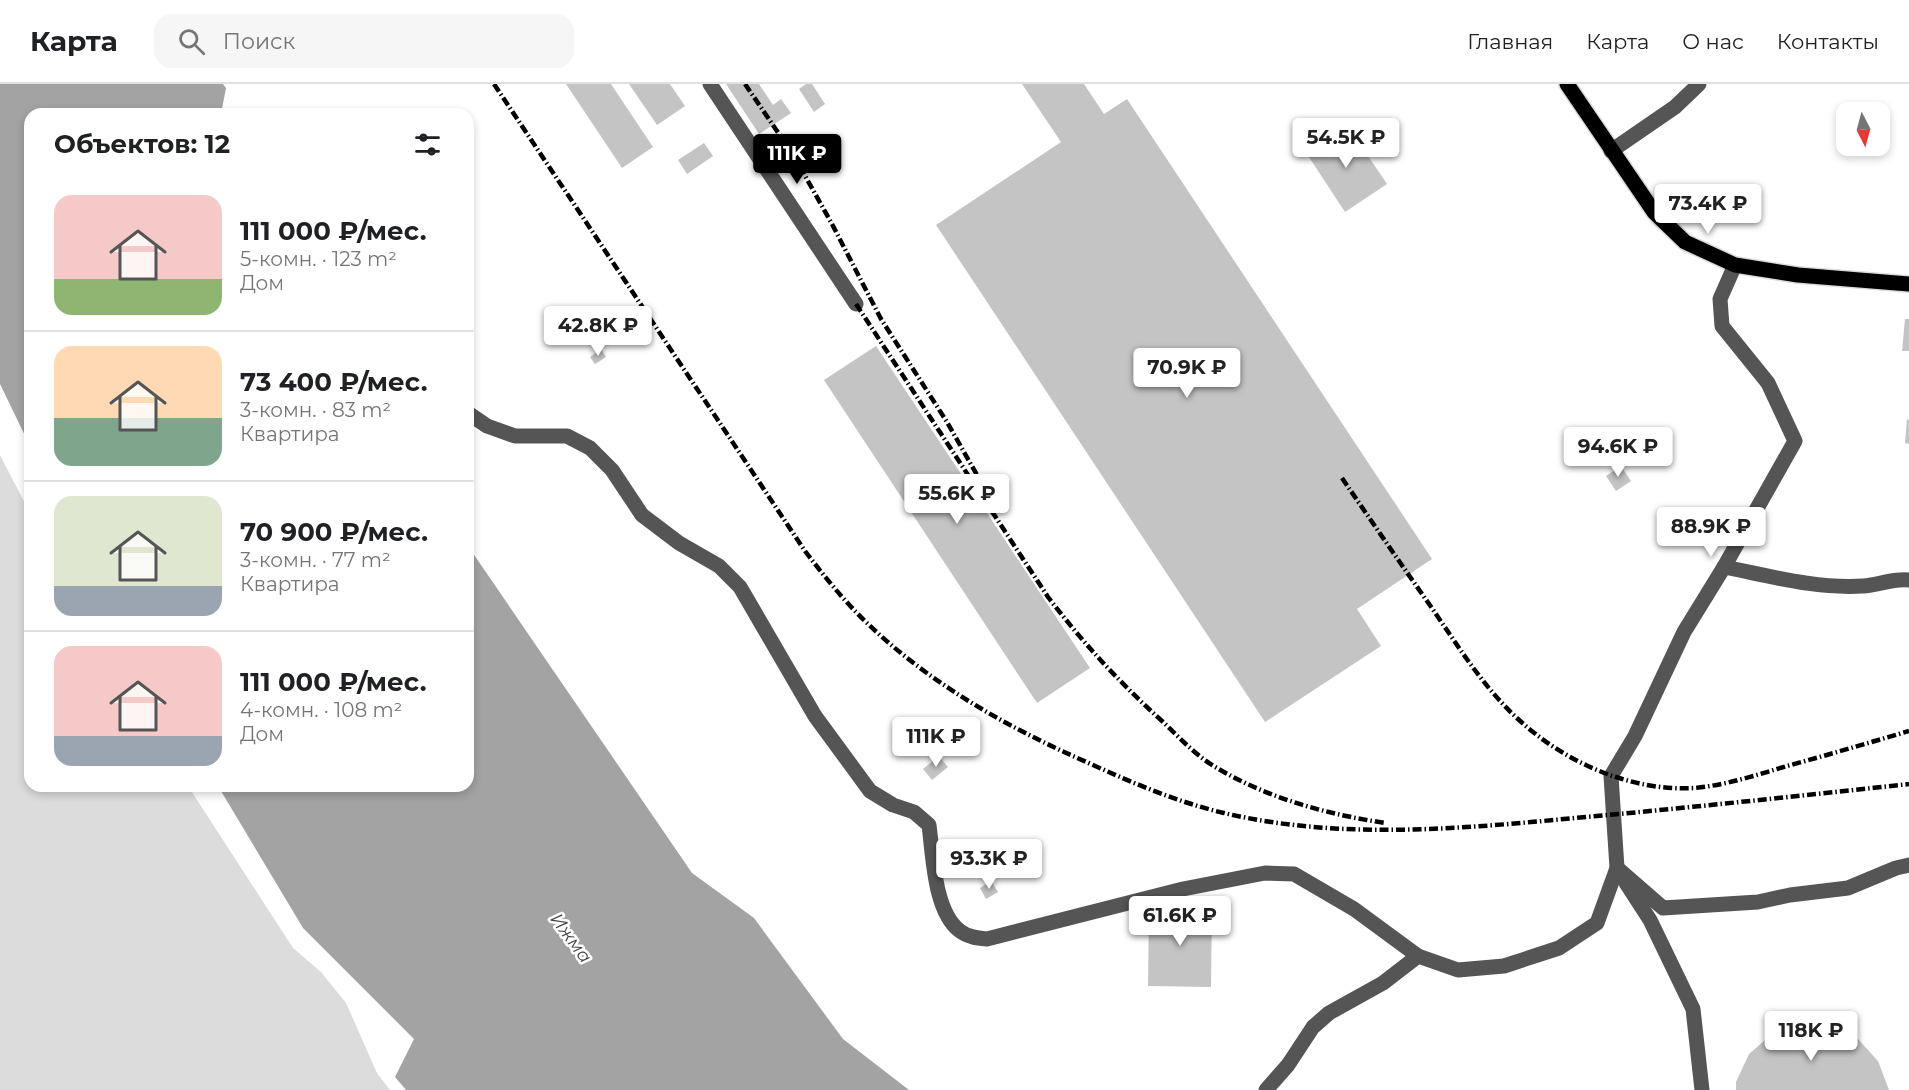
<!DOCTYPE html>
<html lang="ru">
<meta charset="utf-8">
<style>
body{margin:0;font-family:Montserrat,sans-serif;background:#f6f6f6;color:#202124;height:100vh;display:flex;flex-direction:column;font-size:22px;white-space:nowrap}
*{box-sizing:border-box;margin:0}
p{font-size:20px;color:#757577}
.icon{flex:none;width:33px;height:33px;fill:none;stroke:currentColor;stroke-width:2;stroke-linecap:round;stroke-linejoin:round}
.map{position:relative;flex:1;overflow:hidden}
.panel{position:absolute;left:24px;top:24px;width:450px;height:684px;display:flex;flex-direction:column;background:#fff;border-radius:18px;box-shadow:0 3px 9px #0003}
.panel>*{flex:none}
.needle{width:39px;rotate:174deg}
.controls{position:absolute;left:1836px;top:18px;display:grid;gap:12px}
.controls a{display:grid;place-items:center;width:54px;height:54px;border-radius:12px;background:#fff;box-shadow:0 3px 9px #0003;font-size:30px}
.price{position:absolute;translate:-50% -51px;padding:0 14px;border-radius:6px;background:#fff;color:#222;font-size:20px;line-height:39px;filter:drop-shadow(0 2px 3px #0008)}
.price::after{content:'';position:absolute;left:50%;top:36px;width:18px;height:14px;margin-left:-9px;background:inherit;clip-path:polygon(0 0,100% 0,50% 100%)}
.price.active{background:#000;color:#fff}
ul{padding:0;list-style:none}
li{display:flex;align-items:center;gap:18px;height:150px;padding:0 30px}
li+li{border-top:2px solid #e0e0e0}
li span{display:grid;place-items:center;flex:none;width:168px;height:120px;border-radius:18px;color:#555}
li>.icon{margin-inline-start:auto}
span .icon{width:72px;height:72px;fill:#fffc;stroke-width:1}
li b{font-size:26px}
h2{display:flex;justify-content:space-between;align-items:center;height:72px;padding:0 30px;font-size:26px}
header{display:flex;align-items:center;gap:36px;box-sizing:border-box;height:84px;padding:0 30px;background:#fff;border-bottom:2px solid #e0e0e0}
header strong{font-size:28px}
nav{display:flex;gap:33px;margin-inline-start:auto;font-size:21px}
.search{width:420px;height:54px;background:#f6f6f6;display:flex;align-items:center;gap:15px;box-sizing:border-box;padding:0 21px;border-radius:18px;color:#757577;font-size:22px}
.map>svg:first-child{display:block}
.green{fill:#dcdcdc}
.water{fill:#a3a3a3}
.building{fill:#c4c4c4}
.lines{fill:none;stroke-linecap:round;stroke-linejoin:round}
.major-casing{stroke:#dbdbdb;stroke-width:18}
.minor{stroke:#555;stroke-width:15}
.major{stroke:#000;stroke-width:15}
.rail{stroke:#000;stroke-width:4.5;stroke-dasharray:9 3 1.5 3;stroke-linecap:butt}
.labels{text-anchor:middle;stroke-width:5;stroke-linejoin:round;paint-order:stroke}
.water-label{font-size:18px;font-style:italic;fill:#444;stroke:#fff}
</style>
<header>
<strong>Карта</strong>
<div class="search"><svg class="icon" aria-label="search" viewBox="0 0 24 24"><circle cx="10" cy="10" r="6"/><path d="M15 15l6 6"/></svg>Поиск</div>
<nav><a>Главная</a><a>Карта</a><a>О нас</a><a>Контакты</a></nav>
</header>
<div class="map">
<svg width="1909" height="1006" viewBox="0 0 1909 1006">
<rect width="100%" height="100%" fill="#fff"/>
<path class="green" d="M 0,371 L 30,429 L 30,702 L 188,702 L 293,864 L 321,888 L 346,919 L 377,989 L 390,1006 L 0,1006 Z"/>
<g class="water">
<path d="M 0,0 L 223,0 L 226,4 L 221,30 L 30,30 L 30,362 L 0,300 Z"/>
<path d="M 468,462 L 692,789 L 754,834 L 843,955 L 909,1006 L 406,1006 L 395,993 L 414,955 L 303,844 L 218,702 L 468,702 Z"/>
</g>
<g class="building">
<path d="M 566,0 L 611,0 L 653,63 L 622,84 Z"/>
<path d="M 629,0 L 670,0 L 685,22 L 657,41 Z"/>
<path d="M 726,0 L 759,0 L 773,21 L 781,15 L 791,29 L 759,50 Z"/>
<path d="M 806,0 L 812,0 L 825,20 L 814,28 L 799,5 Z"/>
<path d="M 1022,0 L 1084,0 L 1104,30 L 1127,15 L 1432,475 L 1357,525 L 1381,562 L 1265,638 L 936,141 L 1061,58 Z"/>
<path d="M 1351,47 L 1387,100 L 1345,128 L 1305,67 L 1332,49 L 1337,56 Z"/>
<path d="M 704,59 L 713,72 L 687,90 L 678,76 Z"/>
<path d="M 1905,235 L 1909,235 L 1909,267 L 1902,267 Z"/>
<path d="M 876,262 L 1090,584 L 1037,619 L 824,296 Z"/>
<path d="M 601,265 L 606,273 L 595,280 L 590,273 Z"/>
<path d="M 1907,335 L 1909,336 L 1909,360 L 1905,359 Z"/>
<path d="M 1621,382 L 1631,397 L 1616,407 L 1606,392 Z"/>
<path d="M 939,672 L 948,683 L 932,696 L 923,685 Z"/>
<path d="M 991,797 L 998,808 L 986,815 L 980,804 Z"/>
<path d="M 1149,824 L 1212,824 L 1211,903 L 1148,902 Z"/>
<path d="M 1801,940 L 1831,942 L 1858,955 L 1878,977 L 1889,1006 L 1736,1006 L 1736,998 L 1749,970 L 1772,950 Z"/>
</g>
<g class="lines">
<g class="major-casing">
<path id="major" d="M 1567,0 L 1654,128 L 1685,158 L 1735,181 L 1798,191 L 1909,200"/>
</g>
<g class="minor">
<path d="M 710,0 L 856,220"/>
<path d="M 1611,67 L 1675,23 L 1699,0"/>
<path d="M 468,329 L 487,342 L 515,352 L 567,352 L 590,364 L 612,386 L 642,431 L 679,459 L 719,482 L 740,503 L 815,632 L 870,707 L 893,721 L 914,728 L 929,741 C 933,771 934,828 960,847 C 968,853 977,854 987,855 L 1183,805 L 1265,789 L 1294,790 L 1354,825 L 1418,872 L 1458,886 L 1504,882 L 1559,864 L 1597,839 L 1617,784 L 1611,692 L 1635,652 L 1684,548 L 1724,483 L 1795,357 L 1768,299 L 1722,242 L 1720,215 L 1735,181"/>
<path d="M 1724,483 C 1770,492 1816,505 1863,502 C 1879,501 1893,494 1909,496"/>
<path d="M 1617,784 L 1663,824 L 1758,818 L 1790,811 L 1848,804 L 1896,784 L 1909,781"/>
<path d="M 1626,799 L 1650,836 L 1693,925 L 1702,1006"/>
<path d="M 1266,1006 L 1288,981 L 1313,943 L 1329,929 L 1383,899 L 1418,872"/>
</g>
<use href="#major" class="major"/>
<g class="rail">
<path d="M 494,0 L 805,467 C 824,492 844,517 867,539 C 923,593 991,634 1062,667 C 1113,690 1168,716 1224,729 C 1339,756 1459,745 1575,734 C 1687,724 1798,712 1909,700"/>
<path d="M 745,0 L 794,72 L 832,140 L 881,235 L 947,338 L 977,391"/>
<path d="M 856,220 L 1048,513 C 1084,560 1118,597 1162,637 C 1180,654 1196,672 1217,684 C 1267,714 1329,731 1386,739"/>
<path d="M 1342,394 C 1370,435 1398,476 1427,517 C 1455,557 1481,601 1518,635 C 1564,678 1631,708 1695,704 C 1726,701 1757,691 1787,682 C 1828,671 1868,659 1909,647"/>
</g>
</g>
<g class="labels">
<g class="water-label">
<text transform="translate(571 854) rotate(54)" y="6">Ижма</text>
</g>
</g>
</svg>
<div class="controls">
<a><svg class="needle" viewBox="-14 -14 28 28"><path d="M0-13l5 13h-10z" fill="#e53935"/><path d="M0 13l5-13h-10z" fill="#757577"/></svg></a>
</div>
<b class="price" style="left:1346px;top:85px">54.5K ₽</b>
<b class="price active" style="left:797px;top:101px">111K ₽</b>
<b class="price" style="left:1708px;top:151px">73.4K ₽</b>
<b class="price" style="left:598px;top:273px">42.8K ₽</b>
<b class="price" style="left:1187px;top:315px">70.9K ₽</b>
<b class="price" style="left:1618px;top:394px">94.6K ₽</b>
<b class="price" style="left:957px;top:441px">55.6K ₽</b>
<b class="price" style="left:1711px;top:474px">88.9K ₽</b>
<b class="price" style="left:936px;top:684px">111K ₽</b>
<b class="price" style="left:989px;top:806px">93.3K ₽</b>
<b class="price" style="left:1180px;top:863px">61.6K ₽</b>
<b class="price" style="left:1811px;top:978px">118K ₽</b>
<section class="panel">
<h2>Объектов: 12<svg class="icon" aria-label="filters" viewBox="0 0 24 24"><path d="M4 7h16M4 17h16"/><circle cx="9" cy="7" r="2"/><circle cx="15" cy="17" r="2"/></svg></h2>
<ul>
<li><span style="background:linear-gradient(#f6c9c9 70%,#8fb573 0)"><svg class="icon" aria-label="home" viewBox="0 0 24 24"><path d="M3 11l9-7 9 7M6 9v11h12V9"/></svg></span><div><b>111 000 ₽/мес.</b><p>5-комн. · 123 m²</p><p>Дом</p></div></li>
<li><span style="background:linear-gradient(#ffd9b3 60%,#7fa58c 0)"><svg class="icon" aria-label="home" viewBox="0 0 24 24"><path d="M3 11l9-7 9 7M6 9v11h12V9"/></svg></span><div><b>73 400 ₽/мес.</b><p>3-комн. · 83 m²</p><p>Квартира</p></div></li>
<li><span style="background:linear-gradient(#dfe7d0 75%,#9aa5b1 0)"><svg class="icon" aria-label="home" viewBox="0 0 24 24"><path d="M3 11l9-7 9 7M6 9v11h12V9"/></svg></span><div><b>70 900 ₽/мес.</b><p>3-комн. · 77 m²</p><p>Квартира</p></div></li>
<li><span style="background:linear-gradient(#f6c9c9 75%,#9aa5b1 0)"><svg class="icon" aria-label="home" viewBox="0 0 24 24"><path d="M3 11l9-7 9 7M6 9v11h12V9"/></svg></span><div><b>111 000 ₽/мес.</b><p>4-комн. · 108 m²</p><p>Дом</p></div></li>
</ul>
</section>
</div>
